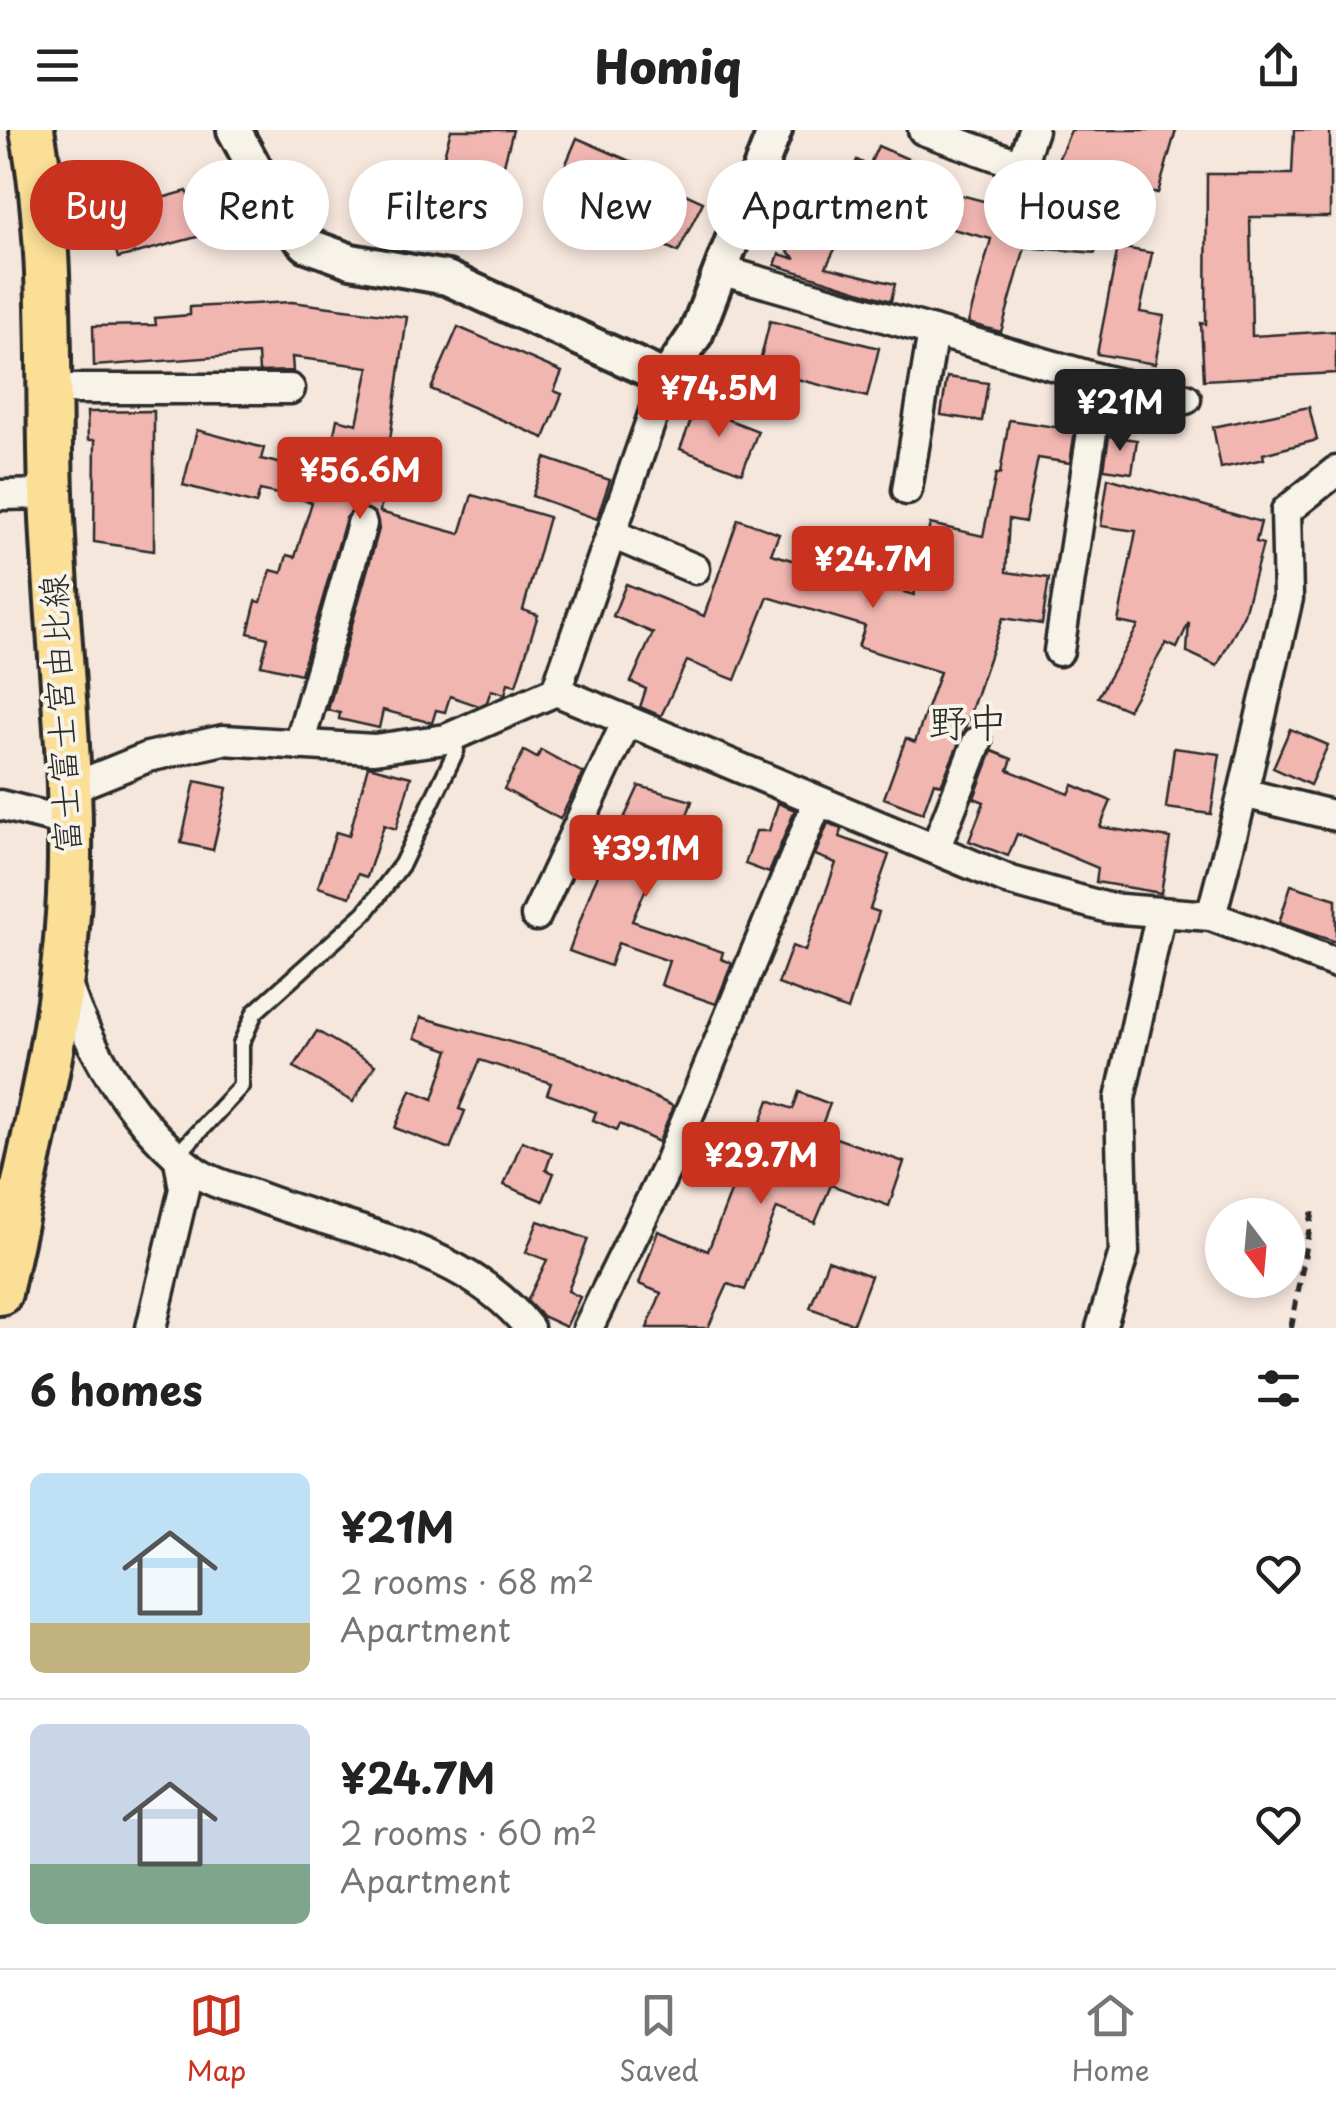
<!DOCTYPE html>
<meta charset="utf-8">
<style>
body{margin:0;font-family:"Playpen Sans","Klee One",sans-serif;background:#f2f2f2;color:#222;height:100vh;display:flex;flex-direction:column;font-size:38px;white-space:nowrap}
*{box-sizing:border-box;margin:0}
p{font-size:32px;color:#767676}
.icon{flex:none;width:55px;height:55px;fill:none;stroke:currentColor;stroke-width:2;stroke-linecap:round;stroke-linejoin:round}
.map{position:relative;height:1198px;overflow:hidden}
.sheet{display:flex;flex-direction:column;background:#fff;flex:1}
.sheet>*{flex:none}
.banner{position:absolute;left:30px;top:30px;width:1278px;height:90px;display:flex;gap:20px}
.needle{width:65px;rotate:164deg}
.fabs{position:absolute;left:1205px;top:1068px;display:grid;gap:20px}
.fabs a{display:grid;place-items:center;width:100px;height:100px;border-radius:50%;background:#fff;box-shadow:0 5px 15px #0003;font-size:50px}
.price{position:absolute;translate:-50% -85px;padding:0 22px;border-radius:10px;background:#c8321e;color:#fff;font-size:32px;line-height:65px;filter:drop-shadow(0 2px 5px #0008)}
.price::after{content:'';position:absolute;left:50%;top:60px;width:30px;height:22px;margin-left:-15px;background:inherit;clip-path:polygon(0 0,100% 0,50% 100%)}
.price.current{background:#222;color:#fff}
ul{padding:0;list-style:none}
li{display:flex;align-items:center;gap:30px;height:250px;padding:0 30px}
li+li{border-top:2px solid #e0e0e0}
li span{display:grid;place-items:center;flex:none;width:280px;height:200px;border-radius:15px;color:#555}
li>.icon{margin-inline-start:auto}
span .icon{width:120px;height:120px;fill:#fffc;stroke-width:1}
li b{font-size:42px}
h2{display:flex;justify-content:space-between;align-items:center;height:120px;padding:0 30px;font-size:42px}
.pill{padding:0 35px;border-radius:45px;background:#fff;box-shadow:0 5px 15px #0003;font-size:35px;line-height:90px}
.pill.current{background:#c8321e;color:#fff}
header{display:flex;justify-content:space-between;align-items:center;height:130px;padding:0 30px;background:#fff;font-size:45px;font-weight:800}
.tab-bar{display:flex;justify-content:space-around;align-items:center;height:140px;border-top:2px solid #e0e0e0;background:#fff;font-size:28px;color:#767676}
.tab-bar a{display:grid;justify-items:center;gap:5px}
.tab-bar .current{color:#c8321e}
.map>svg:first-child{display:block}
.building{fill:#f2b6b1;stroke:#2b2b2b;stroke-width:2.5}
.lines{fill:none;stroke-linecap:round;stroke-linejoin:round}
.service-casing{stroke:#2b2b2b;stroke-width:21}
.minor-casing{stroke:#2b2b2b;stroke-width:35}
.tertiary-casing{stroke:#2b2b2b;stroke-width:40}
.primary-casing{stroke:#2b2b2b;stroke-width:50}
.path{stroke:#2b2b2b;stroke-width:6;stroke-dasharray:10 8;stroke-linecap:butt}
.service{stroke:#f7f3e8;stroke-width:14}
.minor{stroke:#f7f3e8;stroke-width:28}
.tertiary{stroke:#f7f3e8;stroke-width:32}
.primary{stroke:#fbdf96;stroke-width:42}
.labels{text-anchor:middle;stroke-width:8;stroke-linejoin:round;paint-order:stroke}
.street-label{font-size:35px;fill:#2b2b2b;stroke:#f7f3e8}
.quarter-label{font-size:40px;fill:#2b2b2b;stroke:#f7f3e8}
</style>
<header><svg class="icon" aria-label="menu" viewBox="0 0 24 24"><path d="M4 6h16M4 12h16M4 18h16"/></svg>Homiq<svg class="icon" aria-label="share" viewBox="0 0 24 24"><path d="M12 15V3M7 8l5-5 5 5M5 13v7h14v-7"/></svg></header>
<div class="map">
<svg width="1336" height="1198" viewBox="0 0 1336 1198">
<rect width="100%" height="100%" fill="#f6e7dd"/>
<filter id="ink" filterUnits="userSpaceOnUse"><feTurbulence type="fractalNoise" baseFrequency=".01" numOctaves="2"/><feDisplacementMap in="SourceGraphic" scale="20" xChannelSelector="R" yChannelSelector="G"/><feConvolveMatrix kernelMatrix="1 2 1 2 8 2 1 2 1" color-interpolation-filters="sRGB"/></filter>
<g filter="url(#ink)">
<g class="building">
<path d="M 451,0 L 513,0 L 487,100 L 428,84 Z"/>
<path d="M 1071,0 L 1176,0 L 1158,63 L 1100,63 L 1095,123 L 1025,117 L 1001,202 L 968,193 L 991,109 L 921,91 L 845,57 L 857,30 L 869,36 L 878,16 L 915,32 L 907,51 L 991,73 L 996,55 L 1042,67 Z"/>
<path d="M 1294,0 L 1330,0 L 1330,87 L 1250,87 L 1252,206 L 1336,201 L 1336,243 L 1204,250 L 1201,193 L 1206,194 L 1207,44 L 1292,44 Z"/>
<path d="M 577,8 L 673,50 L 670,57 L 703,72 L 678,122 L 554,62 Z"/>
<path d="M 216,59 L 227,99 L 118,128 L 114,113 L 96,118 L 85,74 L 126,65 L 129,77 L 187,61 L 189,67 Z"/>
<path d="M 804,90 L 840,109 L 826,137 L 895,154 L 891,171 L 775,135 L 779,124 L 796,129 L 788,122 Z"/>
<path d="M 1118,117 L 1152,123 L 1140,182 L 1164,186 L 1155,234 L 1097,224 Z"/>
<path d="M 292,172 L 407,187 L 380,382 L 460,404 L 472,365 L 549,387 L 523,480 L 538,485 L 516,555 L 508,553 L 505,564 L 491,560 L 487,572 L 479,576 L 450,566 L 445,582 L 436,580 L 432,593 L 383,580 L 379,598 L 339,589 L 340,583 L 328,580 L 379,399 L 375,383 L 359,377 L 346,388 L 301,544 L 261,535 L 268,508 L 248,503 L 256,471 L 261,472 L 271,440 L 282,443 L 287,425 L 295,427 L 312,372 L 260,360 L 256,374 L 183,355 L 197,300 L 264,318 L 261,329 L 326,344 L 337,289 L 357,294 L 369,237 L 292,227 L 293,241 L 259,242 L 258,224 L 94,236 L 93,196 L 156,195 L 155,188 L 190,185 L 190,177 Z"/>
<path d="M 770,191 L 879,218 L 867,267 L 758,239 Z"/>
<path d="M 458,197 L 562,242 L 554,261 L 562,264 L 544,308 L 431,259 Z"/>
<path d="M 947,247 L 988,253 L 982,291 L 941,285 Z"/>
<path d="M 696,277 L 758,301 L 742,343 L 680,319 Z"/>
<path d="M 1309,277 L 1317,310 L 1263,324 L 1264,329 L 1221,338 L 1213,297 Z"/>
<path d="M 154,281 L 154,421 L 94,412 L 95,310 L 88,310 L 87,282 Z"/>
<path d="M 1009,290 L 1075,300 L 1070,333 L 1038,328 L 1025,392 L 1009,389 L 1006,442 L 1049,448 L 1042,494 L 1003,488 L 964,601 L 941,655 L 934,652 L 923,683 L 884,668 L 906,608 L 915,612 L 940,542 L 858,517 L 865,496 L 768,467 L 735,550 L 687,531 L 661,586 L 640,577 L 646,559 L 631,552 L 653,503 L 613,486 L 626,454 L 704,486 L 738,389 L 779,404 L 771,424 L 914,465 L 930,394 L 983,406 L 996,344 L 1000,344 Z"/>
<path d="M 1109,306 L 1137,310 L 1132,343 L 1104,339 Z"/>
<path d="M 545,328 L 610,350 L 597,389 L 532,366 Z"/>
<path d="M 1108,348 L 1261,392 L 1256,412 L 1263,414 L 1244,484 L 1217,536 L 1187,522 L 1189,492 L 1177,518 L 1166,513 L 1128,580 L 1098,567 L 1138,496 L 1118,492 L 1136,401 L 1101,396 Z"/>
<path d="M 1290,599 L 1328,615 L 1310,655 L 1273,638 Z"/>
<path d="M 1174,618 L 1220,624 L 1211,684 L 1166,678 Z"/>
<path d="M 541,620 L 583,643 L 560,689 L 504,659 L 524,621 L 537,628 Z"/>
<path d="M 992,621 L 1012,629 L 1008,640 L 1069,664 L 1073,655 L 1111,671 L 1100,697 L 1170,708 L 1161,763 L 1096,752 L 1098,738 L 1017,704 L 1008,726 L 969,711 L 984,672 L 974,668 Z"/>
<path d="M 368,636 L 411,647 L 396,699 L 384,695 L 367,747 L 358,744 L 350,767 L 318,757 L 336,702 L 349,706 Z"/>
<path d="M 195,651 L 227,658 L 213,720 L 181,713 Z"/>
<path d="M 639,656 L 692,671 L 676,719 L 665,715 L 632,791 L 723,822 L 721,829 L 732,833 L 716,874 L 661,855 L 669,831 L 618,813 L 610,836 L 569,821 L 592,758 Z"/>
<path d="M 778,673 L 795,680 L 769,743 L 745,734 L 756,701 L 769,701 Z"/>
<path d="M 828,693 L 842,699 L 840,707 L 889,725 L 870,779 L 879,782 L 848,880 L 778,854 L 792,816 L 805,821 L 836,733 L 815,725 Z"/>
<path d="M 1291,755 L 1336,769 L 1336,812 L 1279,793 Z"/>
<path d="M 421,887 L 571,929 L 673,976 L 659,1012 L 620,994 L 617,1000 L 593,990 L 596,982 L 547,964 L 551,953 L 480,930 L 459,979 L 465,981 L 450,1019 L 395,998 L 411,960 L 433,969 L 449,920 L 415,908 Z"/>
<path d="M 317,901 L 375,935 L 353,972 L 294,937 Z"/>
<path d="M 799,962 L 830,974 L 819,1002 L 904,1032 L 889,1076 L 831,1055 L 815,1093 L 777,1078 L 745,1160 L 728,1154 L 708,1198 L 647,1198 L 661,1163 L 639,1154 L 658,1101 L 708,1121 L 735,1052 L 714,1044 L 727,1005 L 753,1014 L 769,970 L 793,979 Z"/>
<path d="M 522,1011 L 552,1023 L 546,1040 L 554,1043 L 543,1071 L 504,1055 Z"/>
<path d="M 538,1091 L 588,1109 L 568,1161 L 580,1167 L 566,1197 L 542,1186 L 527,1171 L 547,1130 L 526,1122 Z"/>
<path d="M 828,1130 L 871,1146 L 853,1194 L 810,1178 Z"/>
</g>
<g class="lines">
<g class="service-casing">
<path id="service" d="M 178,1024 L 241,956 L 241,914 L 255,882 L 365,783 L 402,734 L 456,621 L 454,605"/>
</g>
<g class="minor-casing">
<g id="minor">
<path d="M 923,0 L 1021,35 L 1033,0"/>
<path d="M 720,140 L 1100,249 L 1186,269"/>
<path d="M 48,259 L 290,259"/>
<path d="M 907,360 L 933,201"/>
<path d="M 0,365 L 51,364"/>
<path d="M 612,404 L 695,439"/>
<path d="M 1059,521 L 1100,249"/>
<path d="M 556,561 L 666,248"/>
<path d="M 299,615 L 362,394"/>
<path d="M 66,660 L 148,627 L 223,610 L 374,619 L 446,609 L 556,561 L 1011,751 L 1108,778 L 1211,786 L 1336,833"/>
<path d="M 1243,663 L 1288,468 L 1286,381 L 1336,341"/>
<path d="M 0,675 L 69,692"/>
<path d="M 936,717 L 977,612"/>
<path d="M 536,786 L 627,591"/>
<path d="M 1211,786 L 1243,663 L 1336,686"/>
<path d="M 67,855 C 91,924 135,996 195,1041 C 212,1054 239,1059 259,1067 C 349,1102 466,1117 529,1198"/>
<path d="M 151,1198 L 184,1059 L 178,1024"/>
<path d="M 588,1198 L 668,1035 L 818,671"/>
<path d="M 1101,1198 L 1124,1122 L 1120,969 L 1161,782"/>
</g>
</g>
<g class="tertiary-casing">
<path id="tertiary" d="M 234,0 L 284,92 L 307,115 L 351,131 L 447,148 L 666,248 L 696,204 L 775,0"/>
</g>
<g class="primary-casing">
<path id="primary" d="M 0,1163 C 26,1036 60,914 68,784 C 77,644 55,502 51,362 C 47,241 54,119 32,0"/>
</g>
<path class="path" d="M 1291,1198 L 1313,1080"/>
<use href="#service" class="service"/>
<use href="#minor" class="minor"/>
<use href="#tertiary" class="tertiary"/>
<use href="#primary" class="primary"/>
</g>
</g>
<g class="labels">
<g class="street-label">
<text transform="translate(61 584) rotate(-93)" y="12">富士富士宮由比線</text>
</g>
<g class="quarter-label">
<text x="968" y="607">野中</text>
</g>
</g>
</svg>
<div class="fabs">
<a><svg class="needle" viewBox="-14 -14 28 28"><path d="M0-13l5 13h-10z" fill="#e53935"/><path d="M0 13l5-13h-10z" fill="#767676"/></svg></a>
</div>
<b class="price" style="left:719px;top:310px">¥74.5M</b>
<b class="price current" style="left:1120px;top:324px">¥21M</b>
<b class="price" style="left:360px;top:392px">¥56.6M</b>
<b class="price" style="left:873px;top:481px">¥24.7M</b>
<b class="price" style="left:646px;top:770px">¥39.1M</b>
<b class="price" style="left:761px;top:1077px">¥29.7M</b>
<div class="banner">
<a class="pill current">Buy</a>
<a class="pill">Rent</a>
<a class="pill">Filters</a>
<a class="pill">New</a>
<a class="pill">Apartment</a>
<a class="pill">House</a>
</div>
</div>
<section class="sheet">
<h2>6 homes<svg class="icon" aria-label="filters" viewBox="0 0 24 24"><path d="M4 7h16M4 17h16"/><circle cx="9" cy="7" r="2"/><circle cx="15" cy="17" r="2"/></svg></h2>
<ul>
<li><span style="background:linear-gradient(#bfe0f5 75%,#c2b280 0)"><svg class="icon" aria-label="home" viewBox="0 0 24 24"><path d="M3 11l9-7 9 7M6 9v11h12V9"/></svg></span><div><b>¥21M</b><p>2 rooms · 68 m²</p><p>Apartment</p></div><svg class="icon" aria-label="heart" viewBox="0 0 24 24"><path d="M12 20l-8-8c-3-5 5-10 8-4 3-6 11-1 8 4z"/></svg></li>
<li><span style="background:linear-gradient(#c9d6e8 70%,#7fa58c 0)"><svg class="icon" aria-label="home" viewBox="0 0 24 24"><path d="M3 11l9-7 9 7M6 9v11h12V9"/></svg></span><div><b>¥24.7M</b><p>2 rooms · 60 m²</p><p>Apartment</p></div><svg class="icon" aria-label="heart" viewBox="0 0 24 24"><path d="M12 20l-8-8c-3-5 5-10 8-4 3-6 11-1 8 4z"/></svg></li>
</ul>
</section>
<nav class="tab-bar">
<a class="current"><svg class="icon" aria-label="map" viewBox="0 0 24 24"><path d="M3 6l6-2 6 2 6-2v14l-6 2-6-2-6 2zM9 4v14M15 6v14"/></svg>Map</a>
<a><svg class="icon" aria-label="saved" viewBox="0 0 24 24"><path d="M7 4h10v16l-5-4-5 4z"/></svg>Saved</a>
<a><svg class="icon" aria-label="home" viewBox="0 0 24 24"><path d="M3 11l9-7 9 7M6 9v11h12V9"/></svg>Home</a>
</nav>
